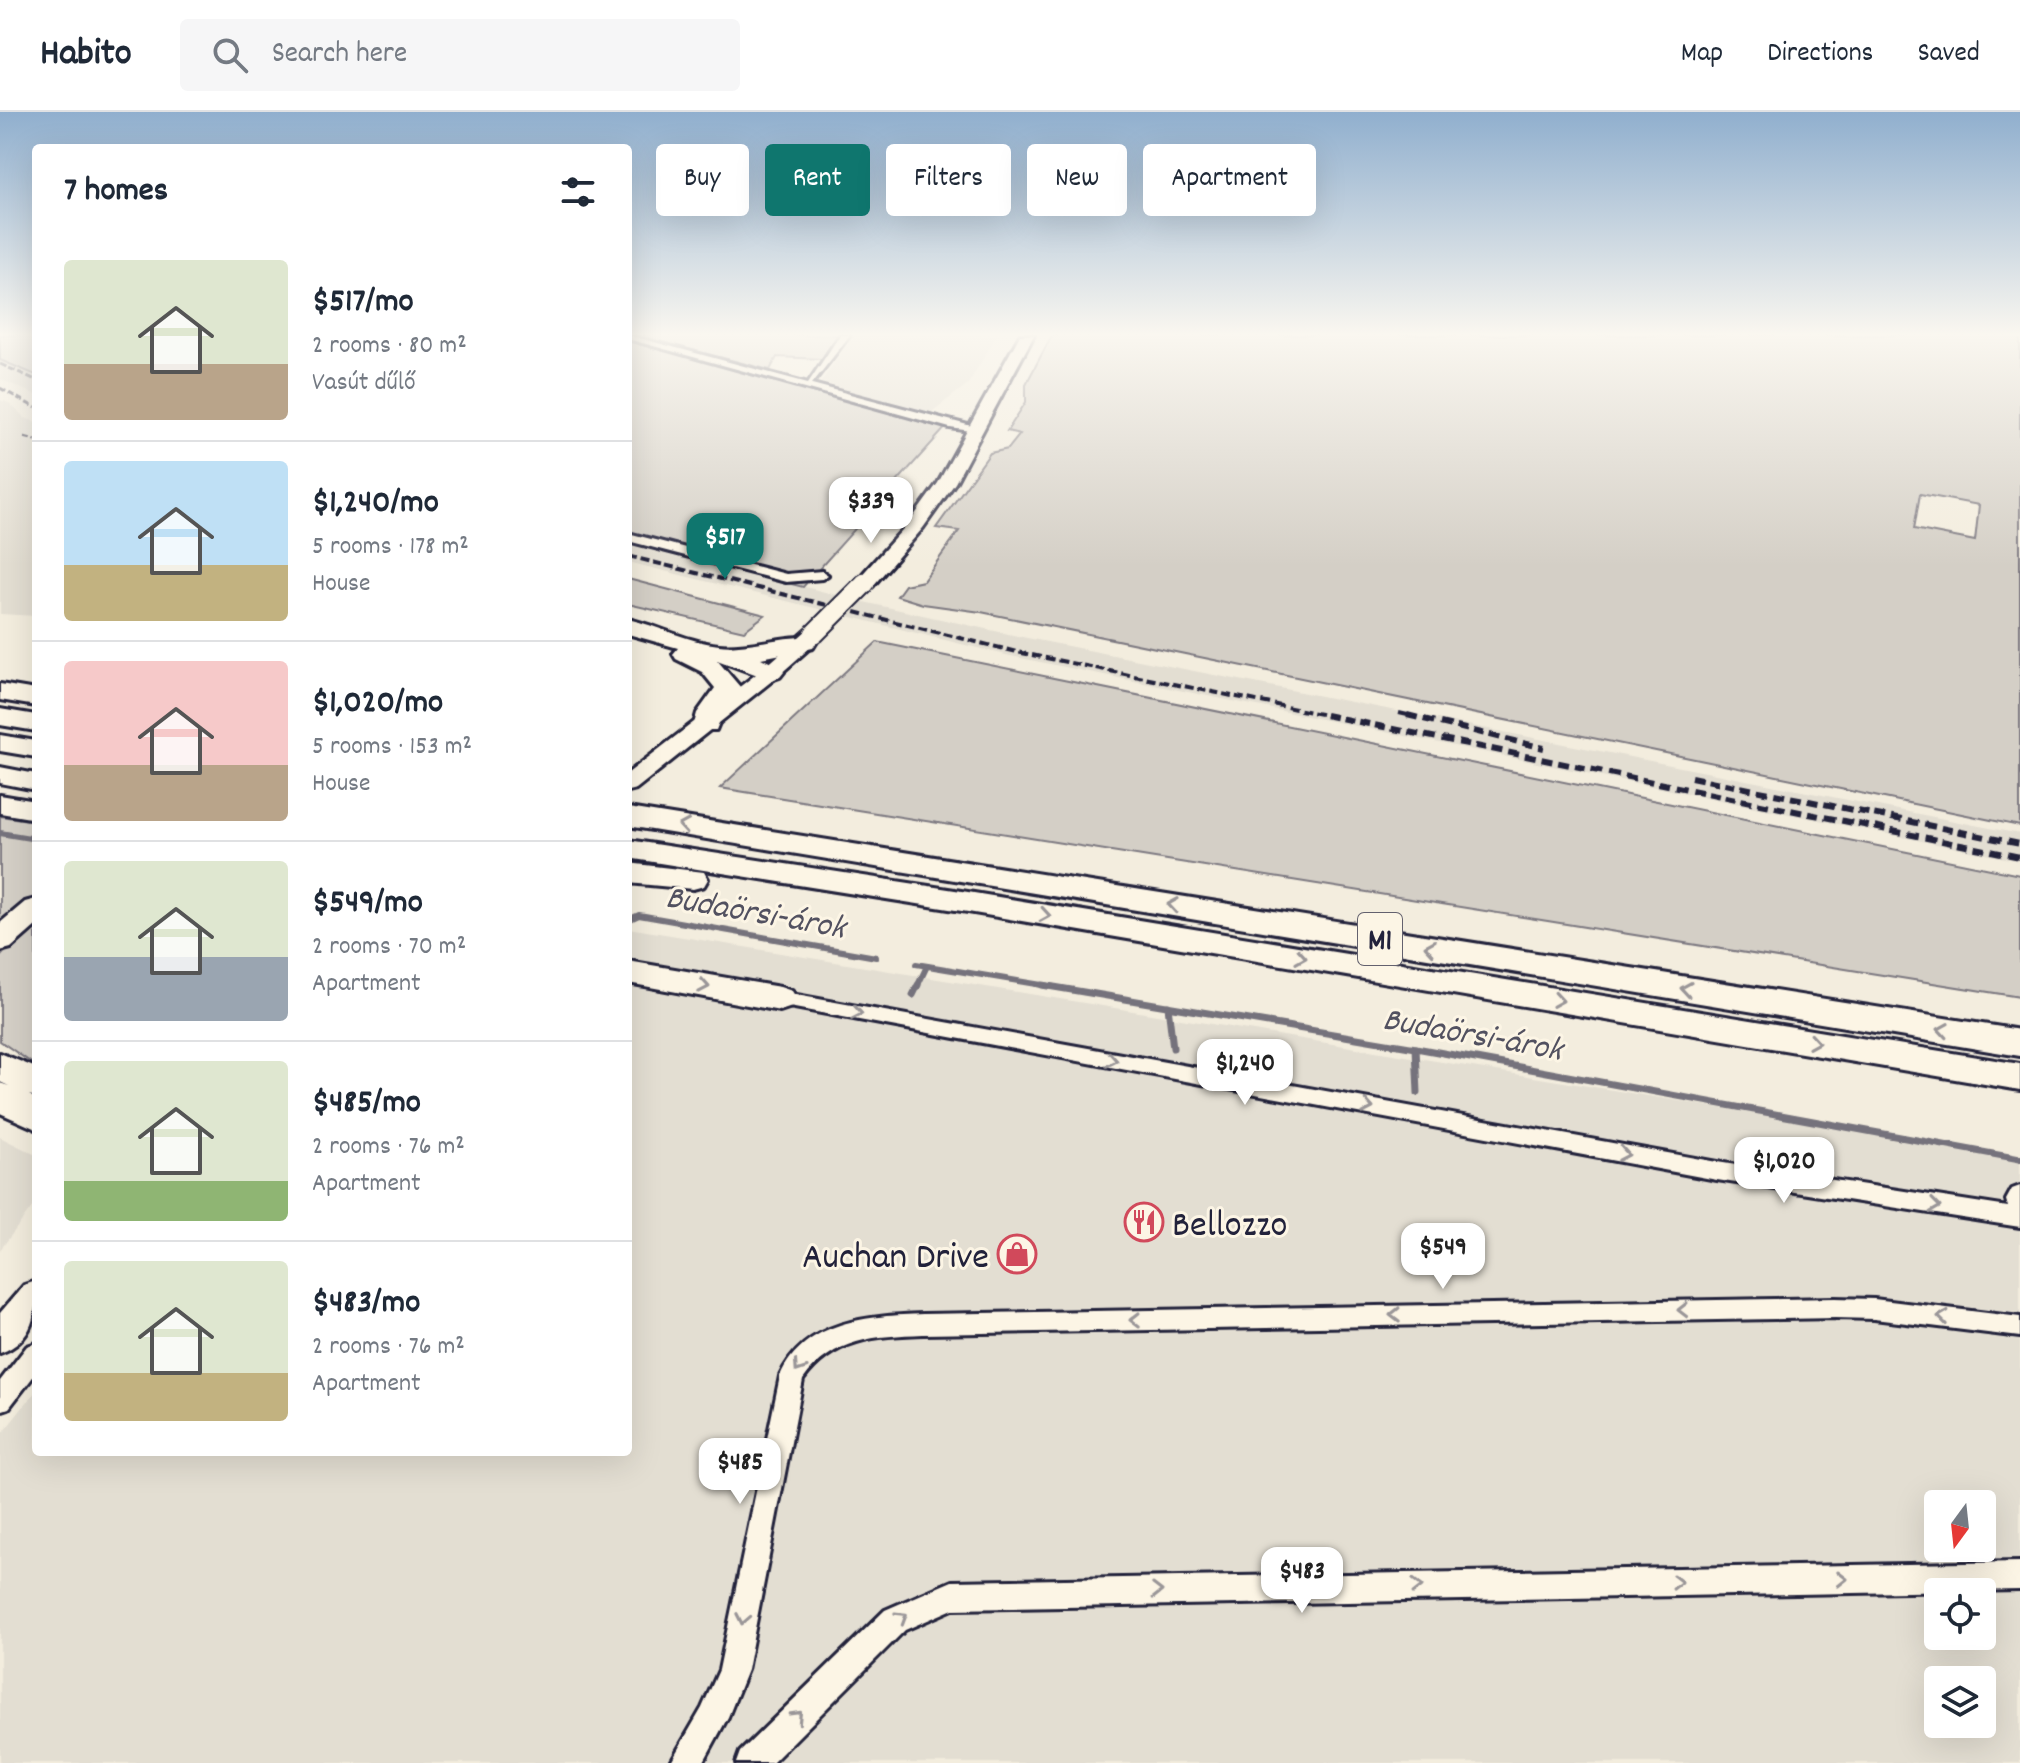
<!DOCTYPE html>
<meta charset="utf-8">
<style>
body{margin:0;font-family:Dekko,sans-serif;background:#f6f6f7;color:#1f2937;height:100vh;display:flex;flex-direction:column;font-size:30px;white-space:nowrap}
*{box-sizing:border-box;margin:0}
p{font-size:26px;color:#747a83}
.icon{flex:none;width:44px;height:44px;fill:none;stroke:currentColor;stroke-width:2;stroke-linecap:round;stroke-linejoin:round}
.map{position:relative;flex:1;overflow:hidden}
.sheet{position:absolute;left:32px;top:32px;width:600px;height:1312px;display:flex;flex-direction:column;background:#fff;border-radius:8px;box-shadow:0 8px 32px #0002}
.sheet>*{flex:none}
.guide{position:absolute;left:656px;top:32px;width:760px;height:72px;display:flex;gap:16px}
.needle{width:52px;rotate:195deg}
.tools{position:absolute;left:1924px;top:1378px;display:grid;gap:16px}
.tools a{display:grid;place-items:center;width:72px;height:72px;border-radius:8px;background:#fff;box-shadow:0 8px 32px #0002;font-size:40px}
.price{position:absolute;translate:-50% -68px;padding:0 18px;border-radius:16px;background:#fff;color:#222;font-size:26px;line-height:52px;filter:drop-shadow(0 2px 4px #0008)}
.price::after{content:'';position:absolute;left:50%;top:48px;width:24px;height:18px;margin-left:-12px;background:inherit;clip-path:polygon(0 0,100% 0,50% 100%)}
.price.active{background:#0f766e;color:#fff}
ul{padding:0;list-style:none}
li{display:flex;align-items:center;gap:24px;height:200px;padding:0 32px}
li+li{border-top:2px solid #e0e1e3}
li span{display:grid;place-items:center;flex:none;width:224px;height:160px;border-radius:8px;color:#555}
li>.icon{margin-inline-start:auto}
span .icon{width:96px;height:96px;fill:#fffc;stroke-width:1}
li b{font-size:34px}
h2{display:flex;justify-content:space-between;align-items:center;height:96px;padding:0 32px;font-size:34px}
.pill{padding:0 28px;border-radius:8px;background:#fff;box-shadow:0 8px 32px #0002;font-size:28px;line-height:72px}
.pill.active{background:#0f766e;color:#fff}
header{display:flex;align-items:center;gap:48px;box-sizing:border-box;height:112px;padding:0 40px;background:#fff;border-bottom:2px solid #e0e1e3}
header strong{font-size:38px}
nav{display:flex;gap:44px;margin-inline-start:auto;font-size:28px}
.search{width:560px;height:72px;background:#f6f6f7;display:flex;align-items:center;gap:20px;box-sizing:border-box;padding:0 28px;border-radius:8px;color:#747a83;font-size:30px}
.map>svg:first-child{display:block}
.built{fill:#e3ded2;fill-rule:evenodd}
.green{fill:#d4cfc6;stroke:#7b7880;stroke-width:2;fill-rule:evenodd}
.lines{fill:none;stroke-linecap:round;stroke-linejoin:round}
.stream-far1{stroke:#75727b;stroke-width:6}
.stream{stroke:#75727b;stroke-width:7}
.minor-casing{stroke:#22223b;stroke-width:6}
.secondary-casing{stroke:#22223b;stroke-width:6}
.motorway-casing{stroke:#22223b;stroke-width:6}
.minor{fill:#fcf5e5;fill-rule:evenodd}
.secondary{fill:#fcf5e5;fill-rule:evenodd}
.motorway{fill:#fcf5e5;fill-rule:evenodd}
.rail-far2{stroke:#22223b;stroke-width:3;stroke-dasharray:7 3;stroke-linecap:butt}
.rail-far1{stroke:#22223b;stroke-width:4;stroke-dasharray:9 4;stroke-linecap:butt}
.rail{stroke:#22223b;stroke-width:6;stroke-dasharray:11 6;stroke-linecap:butt}
.secondary-bridge-casing{stroke:#22223b;stroke-width:23;stroke-linecap:butt}
.secondary-bridge{stroke:#fcf5e5;stroke-width:19}
.oneway{stroke:#9a9698}
.labels{text-anchor:middle;stroke-width:6;stroke-linejoin:round;paint-order:stroke}
.shield{fill:#fcf5e5;stroke:#63616e;stroke-width:2}
.shield-label{font-size:30px;font-weight:bold;fill:#22223b}
.water-label{font-size:34px;font-style:italic;fill:#525160;stroke:#fcf5e5}
.near-poi-label{font-size:38px;fill:#22223b;stroke:#fcf5e5;text-anchor:start}
</style>
<header>
<strong>Habito</strong>
<div class="search"><svg class="icon" aria-label="search" viewBox="0 0 24 24"><circle cx="10" cy="10" r="6"/><path d="M15 15l6 6"/></svg>Search here</div>
<nav><a>Map</a><a>Directions</a><a>Saved</a></nav>
</header>
<div class="map">
<svg width="2020" height="1651" viewBox="0 0 2020 1651">
<rect width="100%" height="100%" fill="#f3edde"/>
<filter id="ink" filterUnits="userSpaceOnUse"><feTurbulence type="fractalNoise" baseFrequency=".0125" numOctaves="2"/><feDisplacementMap in="SourceGraphic" scale="16" xChannelSelector="R" yChannelSelector="G"/><feConvolveMatrix kernelMatrix="1 2 1 2 8 2 1 2 1" color-interpolation-filters="sRGB"/></filter>
<g filter="url(#ink)">
<g class="built">
<path d="M 853,223 L 997,223 L 968,272 L 929,302 L 821,270 Z"/>
<path d="M 0,248 L 36,263 L 36,283 L 0,267 Z"/>
<path d="M 0,288 L 9,291 L 25,306 L 36,310 L 36,504 L 0,502 Z"/>
<path d="M 628,430 L 868,491 L 1022,525 L 2020,722 L 2020,749 L 1006,543 L 628,450 Z"/>
<path d="M 628,816 L 2020,1045 L 2020,1651 L 0,1651 L 0,1324 L 36,1279 L 36,1340 L 628,1340 ZM 1938,1392 L 1982,1392 L 1982,1436 L 1938,1436 ZM 1938,1480 L 1982,1480 L 1982,1524 L 1938,1524 ZM 1938,1568 L 1982,1568 L 1982,1612 L 1938,1612 Z"/>
<path d="M 0,1025 L 36,1043 L 36,1090 L 0,1138 Z"/>
</g>
<g class="green">
<path d="M 0,223 L 36,223 L 36,263 L 0,248 Z"/>
<path d="M 634,223 L 838,223 L 822,247 L 777,245 L 770,258 Z"/>
<path d="M 1052,223 L 2020,223 L 2020,714 L 981,500 L 923,492 L 897,484 L 905,473 L 923,469 L 959,419 L 936,416 L 990,341 L 1008,337 L 1020,322 L 1007,319 L 1026,290 L 1026,272 ZM 1920,382 L 1979,393 L 1975,429 L 1914,417 Z"/>
<path d="M 628,227 L 947,314 L 803,475 L 628,430 Z"/>
<path d="M 628,467 L 765,503 L 744,519 L 628,492 Z"/>
<path d="M 877,530 L 2020,763 L 2020,885 L 720,676 Z"/>
<path d="M 0,704 L 36,709 L 36,787 L 0,817 Z"/>
<path d="M 36,807 L 36,954 L 0,929 L 0,845 Z"/>
</g>
<g class="lines">
<g class="stream-far1">
<path d="M 0,721 L 36,727"/>
<path d="M 628,808 L 639,803 L 876,845"/>
<path d="M 916,852 L 1054,875"/>
<path d="M 917,875 L 927,854"/>
</g>
<g class="stream">
<path d="M 1042,873 L 1416,936 L 2020,1047"/>
<path d="M 913,883 L 918,873"/>
<path d="M 1168,894 L 1173,936"/>
<path d="M 1416,936 L 1418,981"/>
</g>
<g class="minor-casing">
<g id="minor">
<path d="M 628,223 L 808,271 L 840,223 L 850,223 L 812,272 L 983,317 L 978,320 L 950,316 L 628,227 Z"/>
<path d="M 628,421 L 786,462 L 822,459 L 828,463 L 822,467 L 786,470 L 628,429 Z"/>
<path d="M 780,880 L 1717,1050 L 2008,1095 L 2006,1088 L 2012,1077 L 2020,1074 L 2020,1115 L 1717,1068 L 773,892 L 771,887 L 773,882 Z"/>
<path d="M 1835,1186 L 1874,1187 L 2020,1205 L 2020,1225 L 1874,1207 L 1835,1206 L 923,1222 C 876,1224 833,1226 803,1268 L 747,1558 L 728,1605 L 703,1651 L 670,1651 L 702,1596 L 719,1558 L 780,1264 C 805,1208 869,1204 923,1202 Z"/>
<path d="M 36,1231 L 36,1261 L 9,1296 L 0,1299 L 0,1269 L 27,1234 Z"/>
<path d="M 2020,1450 L 2020,1478 L 953,1497 L 905,1518 L 772,1651 L 736,1651 L 740,1640 L 885,1498 L 952,1469 Z"/>
</g>
</g>
<g class="secondary-casing">
<g id="secondary">
<path d="M 1020,223 L 1034,223 L 955,371 L 923,416 L 872,475 L 858,475 L 856,471 L 858,467 L 911,408 L 938,371 Z"/>
<path d="M 814,516 L 824,522 L 821,526 L 778,564 L 636,677 L 628,679 L 628,661 L 764,556 L 807,518 Z"/>
<path d="M 36,1169 C 36,1201 35,1228 0,1241 L 0,1201 L 24,1173 Z"/>
</g>
</g>
<g class="motorway-casing">
<g id="motorway">
<path d="M 628,507 C 658,514 689,530 719,533 C 745,537 792,521 813,526 L 816,531 L 813,536 L 761,546 L 780,555 L 784,560 L 780,565 L 771,568 L 717,548 L 741,576 L 723,601 L 716,618 L 698,618 L 694,612 L 697,601 L 715,576 L 702,560 L 676,547 L 673,542 L 678,536 L 628,522 Z"/>
<path d="M 0,572 L 36,578 L 36,594 L 0,588 Z"/>
<path d="M 0,597 L 36,603 L 36,619 L 0,613 Z"/>
<path d="M 0,623 L 36,629 L 36,645 L 0,639 Z"/>
<path d="M 0,655 L 36,662 L 36,678 L 0,671 Z"/>
<path d="M 0,683 L 36,689 L 36,707 L 0,701 Z"/>
<path d="M 628,696 L 2020,918 L 2020,944 L 628,714 Z"/>
<path d="M 628,728 L 968,780 L 2020,952 L 2020,978 L 968,800 L 628,746 Z"/>
<path d="M 628,751 L 704,760 L 708,767 L 704,774 L 693,777 L 628,771 Z"/>
<path d="M 36,787 L 36,814 L 11,836 L 0,839 L 0,811 L 25,790 Z"/>
<path d="M 628,849 L 780,875 L 792,879 L 797,887 L 792,895 L 780,899 L 628,871 Z"/>
<path d="M 0,941 L 36,956 L 36,985 L 29,983 L 36,987 L 36,1017 L 0,1001 L 0,971 L 9,974 L 0,970 Z"/>
</g>
</g>
<use href="#minor" class="minor"/>
<use href="#secondary" class="secondary"/>
<use href="#motorway" class="motorway"/>
<g class="rail-far2">
<path d="M 0,252 L 36,268"/>
<path d="M 0,276 L 36,296"/>
<path d="M 24,325 L 36,328"/>
</g>
<g class="rail-far1">
<path d="M 628,444 L 1017,540 L 1335,605"/>
<path d="M 1399,601 L 1416,605"/>
</g>
<g class="rail">
<path d="M 1325,603 L 2020,745"/>
<path d="M 1407,603 L 1544,636"/>
<path d="M 1691,665 L 2020,732"/>
</g>
<g class="secondary-bridge-casing">
<path id="secondary-bridge" d="M 814,522 L 865,471"/>
</g>
<use href="#secondary-bridge" class="secondary-bridge"/>
</g>
<defs><path id="oneway-chevron" d="M-2-3.5L2.5 0L-2 3.5" fill="none" stroke-width="1.6" stroke-linecap="round" stroke-linejoin="round" transform="scale(2)"/></defs>
<g class="oneway">
<use href="#oneway-chevron" transform="translate(684 714) rotate(-171)"/>
<use href="#oneway-chevron" transform="translate(1173 793) rotate(-171)"/>
<use href="#oneway-chevron" transform="translate(1045 803) rotate(9)"/>
<use href="#oneway-chevron" transform="translate(1430 835) rotate(-171)"/>
<use href="#oneway-chevron" transform="translate(1301 845) rotate(9)"/>
<use href="#oneway-chevron" transform="translate(704 874) rotate(10)"/>
<use href="#oneway-chevron" transform="translate(1686 877) rotate(-171)"/>
<use href="#oneway-chevron" transform="translate(1558 888) rotate(9)"/>
<use href="#oneway-chevron" transform="translate(857 901) rotate(10)"/>
<use href="#oneway-chevron" transform="translate(1943 918) rotate(-171)"/>
<use href="#oneway-chevron" transform="translate(1814 930) rotate(9)"/>
<use href="#oneway-chevron" transform="translate(1112 948) rotate(10)"/>
<use href="#oneway-chevron" transform="translate(1368 995) rotate(10)"/>
<use href="#oneway-chevron" transform="translate(1624 1042) rotate(10)"/>
<use href="#oneway-chevron" transform="translate(1935 1094) rotate(8)"/>
<use href="#oneway-chevron" transform="translate(1683 1198) rotate(179)"/>
<use href="#oneway-chevron" transform="translate(1395 1203) rotate(179)"/>
<use href="#oneway-chevron" transform="translate(1943 1205) rotate(-173)"/>
<use href="#oneway-chevron" transform="translate(1135 1208) rotate(179)"/>
<use href="#oneway-chevron" transform="translate(799 1255) rotate(124)"/>
<use href="#oneway-chevron" transform="translate(1842 1467) rotate(-1)"/>
<use href="#oneway-chevron" transform="translate(1677 1470) rotate(-1)"/>
<use href="#oneway-chevron" transform="translate(1417 1474) rotate(-1)"/>
<use href="#oneway-chevron" transform="translate(1157 1479) rotate(-1)"/>
<use href="#oneway-chevron" transform="translate(902 1505) rotate(-32)"/>
<use href="#oneway-chevron" transform="translate(743 1507) rotate(101)"/>
<use href="#oneway-chevron" transform="translate(797 1604) rotate(-46)"/>
</g>
</g>
<linearGradient id="sky" x2="0" y2="1"><stop stop-color="#90afce"/><stop offset="0.49" stop-color="#faf7f0"/><stop offset="1" stop-color="#faf7f0" stop-opacity="0"/></linearGradient>
<rect width="2020" height="454" fill="url(#sky)"/>
<defs>
<g id="restaurant-ring" transform="scale(2)"><circle r="9.5" fill="#fcf5e5" stroke="#d1495b" stroke-width="1.5"/><path d="M-5-6h1v4h1v-4h1v4h1v-4h1v5L-1.5 .5V6h-2V.5L-5-1ZM5-6V6H3V1.5H1.5Q1.5-4 5-6Z" fill="#d1495b"/></g>
<g id="shop-ring" transform="scale(2)"><circle r="9.5" fill="#fcf5e5" stroke="#d1495b" stroke-width="1.5"/><path d="M-5-2.5h2.3a2.7 3.5 0 0 1 5.4 0H5L5.5 6h-11ZM-1.5-2.5h3a1.5 2.3 0 0 0-3 0Z" fill="#d1495b"/></g>
</defs>
<g fill-rule="evenodd">
<use href="#restaurant-ring" x="1144" y="1110"/>
<use href="#shop-ring" x="1017" y="1142"/>
</g>
<g class="labels">
<rect class="shield" x="1358" y="801" width="44" height="52" rx="6"/>
<g class="shield-label">
<text x="1380" y="837">M1</text>
</g>
<g class="water-label">
<text transform="translate(756 798) rotate(10)" y="12">Budaörsi-árok</text>
<text transform="translate(1473 920) rotate(10)" y="12">Budaörsi-árok</text>
</g>
<g class="near-poi-label">
<text x="1172" y="1123">Bellozzo</text>
<text x="989" y="1155" text-anchor="end">Auchan Drive</text>
</g>
</g>
</svg>
<div class="tools">
<a><svg class="needle" viewBox="-14 -14 28 28"><path d="M0-13l5 13h-10z" fill="#e53935"/><path d="M0 13l5-13h-10z" fill="#747a83"/></svg></a>
<a><svg class="icon" aria-label="locate" viewBox="0 0 24 24"><circle cx="12" cy="12" r="6"/><path d="M12 2v4M12 18v4M2 12h4M18 12h4"/></svg></a>
<a><svg class="icon" aria-label="layers" viewBox="0 0 24 24"><path d="M12 4l9 5-9 5-9-5zM3 14l9 5 9-5"/></svg></a>
</div>
<b class="price" style="left:871px;top:433px">$339</b>
<b class="price active" style="left:725px;top:469px">$517</b>
<b class="price" style="left:1245px;top:995px">$1,240</b>
<b class="price" style="left:1784px;top:1093px">$1,020</b>
<b class="price" style="left:1443px;top:1179px">$549</b>
<b class="price" style="left:740px;top:1394px">$485</b>
<b class="price" style="left:1302px;top:1503px">$483</b>
<div class="guide">
<a class="pill">Buy</a>
<a class="pill active">Rent</a>
<a class="pill">Filters</a>
<a class="pill">New</a>
<a class="pill">Apartment</a>
</div>
<section class="sheet">
<h2>7 homes<svg class="icon" aria-label="filters" viewBox="0 0 24 24"><path d="M4 7h16M4 17h16"/><circle cx="9" cy="7" r="2"/><circle cx="15" cy="17" r="2"/></svg></h2>
<ul>
<li><span style="background:linear-gradient(#dfe7d0 65%,#b9a48a 0)"><svg class="icon" aria-label="home" viewBox="0 0 24 24"><path d="M3 11l9-7 9 7M6 9v11h12V9"/></svg></span><div><b>$517/mo</b><p>2 rooms · 80 m²</p><p>Vasút dűlő</p></div></li>
<li><span style="background:linear-gradient(#bfe0f5 65%,#c2b280 0)"><svg class="icon" aria-label="home" viewBox="0 0 24 24"><path d="M3 11l9-7 9 7M6 9v11h12V9"/></svg></span><div><b>$1,240/mo</b><p>5 rooms · 178 m²</p><p>House</p></div></li>
<li><span style="background:linear-gradient(#f6c9c9 65%,#b9a48a 0)"><svg class="icon" aria-label="home" viewBox="0 0 24 24"><path d="M3 11l9-7 9 7M6 9v11h12V9"/></svg></span><div><b>$1,020/mo</b><p>5 rooms · 153 m²</p><p>House</p></div></li>
<li><span style="background:linear-gradient(#dfe7d0 60%,#9aa5b1 0)"><svg class="icon" aria-label="home" viewBox="0 0 24 24"><path d="M3 11l9-7 9 7M6 9v11h12V9"/></svg></span><div><b>$549/mo</b><p>2 rooms · 70 m²</p><p>Apartment</p></div></li>
<li><span style="background:linear-gradient(#dfe7d0 75%,#8fb573 0)"><svg class="icon" aria-label="home" viewBox="0 0 24 24"><path d="M3 11l9-7 9 7M6 9v11h12V9"/></svg></span><div><b>$485/mo</b><p>2 rooms · 76 m²</p><p>Apartment</p></div></li>
<li><span style="background:linear-gradient(#dfe7d0 70%,#c2b280 0)"><svg class="icon" aria-label="home" viewBox="0 0 24 24"><path d="M3 11l9-7 9 7M6 9v11h12V9"/></svg></span><div><b>$483/mo</b><p>2 rooms · 76 m²</p><p>Apartment</p></div></li>
</ul>
</section>
</div>
